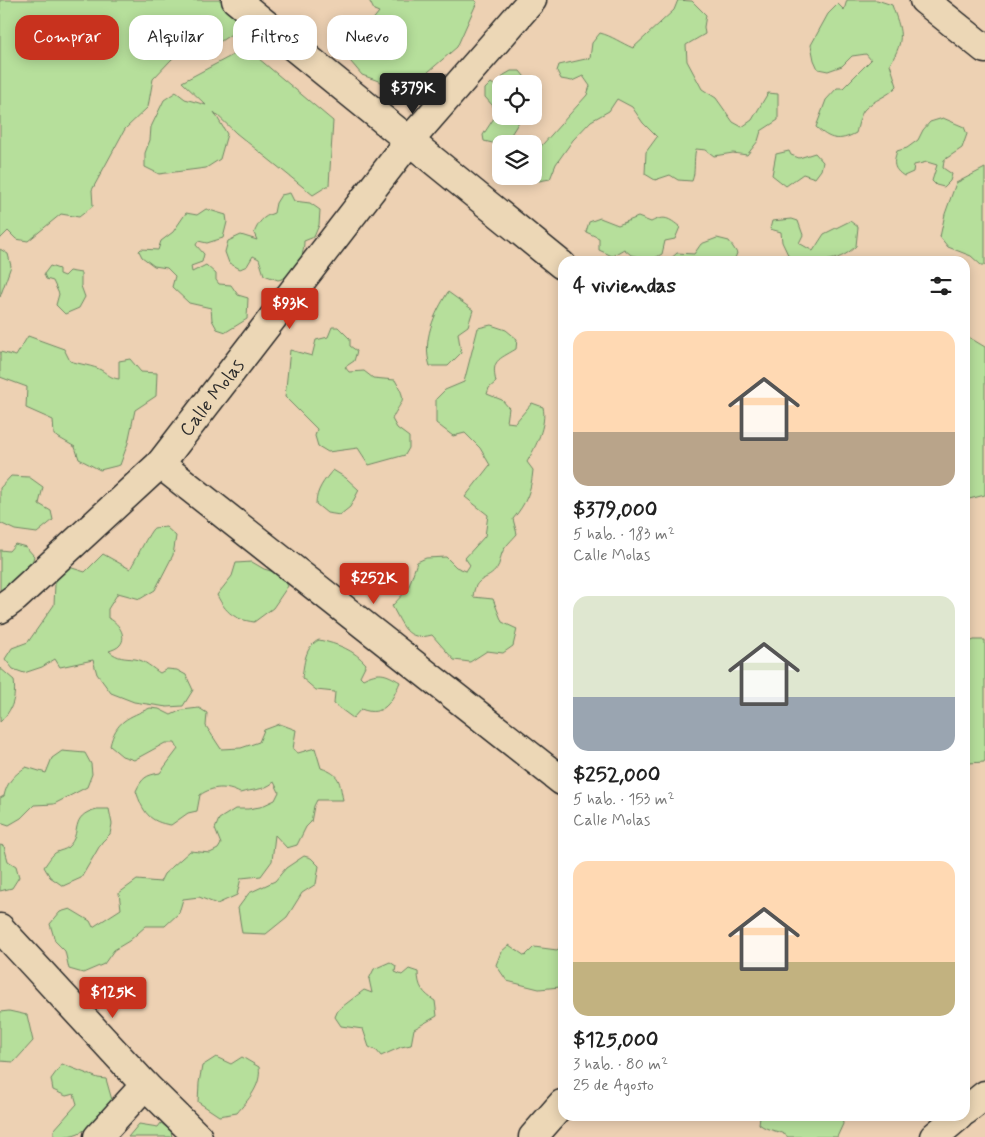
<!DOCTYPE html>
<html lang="es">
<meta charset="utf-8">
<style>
body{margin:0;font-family:Mynerve,sans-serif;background:#f6f6f6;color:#222;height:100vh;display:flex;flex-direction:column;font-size:19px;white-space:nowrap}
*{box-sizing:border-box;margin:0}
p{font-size:16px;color:#767676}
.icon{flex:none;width:28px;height:28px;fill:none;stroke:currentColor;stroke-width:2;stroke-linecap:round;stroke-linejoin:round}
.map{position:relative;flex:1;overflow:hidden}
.side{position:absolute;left:558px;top:256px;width:412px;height:865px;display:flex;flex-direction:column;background:#fff;border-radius:15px;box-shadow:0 2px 12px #0003}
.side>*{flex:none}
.hud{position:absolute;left:15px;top:15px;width:468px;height:45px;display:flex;gap:10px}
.tools{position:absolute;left:492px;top:75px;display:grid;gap:10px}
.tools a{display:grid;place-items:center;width:50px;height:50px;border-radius:10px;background:#fff;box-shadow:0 2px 12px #0003;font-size:25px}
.price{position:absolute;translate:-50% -42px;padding:0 11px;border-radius:5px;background:#c8321e;color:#fff;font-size:16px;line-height:32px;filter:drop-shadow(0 1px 2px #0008)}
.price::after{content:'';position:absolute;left:50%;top:30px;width:15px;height:11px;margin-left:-8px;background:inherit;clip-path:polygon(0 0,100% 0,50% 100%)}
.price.selected{background:#222;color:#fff}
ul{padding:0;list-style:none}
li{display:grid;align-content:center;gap:10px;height:265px;padding:0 15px}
li span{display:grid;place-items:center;height:155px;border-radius:15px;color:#555}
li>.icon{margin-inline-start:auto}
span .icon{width:90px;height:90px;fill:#fffc;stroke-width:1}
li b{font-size:21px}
h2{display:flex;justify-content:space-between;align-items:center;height:60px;padding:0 15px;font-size:21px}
.tag{padding:0 18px;border-radius:15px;background:#fff;box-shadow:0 2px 12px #0003;font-size:18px;line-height:45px}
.tag.selected{background:#c8321e;color:#fff}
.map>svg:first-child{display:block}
.green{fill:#b6df9b;stroke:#708563}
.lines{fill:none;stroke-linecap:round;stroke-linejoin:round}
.minor-casing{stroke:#2b2b2b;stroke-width:31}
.minor{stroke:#ecd7b6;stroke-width:28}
.labels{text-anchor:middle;stroke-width:4.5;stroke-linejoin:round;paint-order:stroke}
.street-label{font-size:19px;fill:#2b2b2b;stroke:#ecd7b6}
</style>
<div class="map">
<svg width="985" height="1137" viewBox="0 0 985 1137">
<rect width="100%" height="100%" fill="#edd1b3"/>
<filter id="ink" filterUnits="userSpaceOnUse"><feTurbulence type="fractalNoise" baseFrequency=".02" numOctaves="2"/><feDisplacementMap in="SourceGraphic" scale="10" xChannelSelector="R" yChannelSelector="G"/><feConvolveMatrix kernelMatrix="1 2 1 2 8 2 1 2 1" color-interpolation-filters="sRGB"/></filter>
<g filter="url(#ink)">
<g class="green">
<path d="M 0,0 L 256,0 L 249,25 L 242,27 L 218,43 L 188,42 L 153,79 L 148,107 L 125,129 L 92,190 L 93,206 L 79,217 L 61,214 L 28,241 L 16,239 L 8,231 L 0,239 Z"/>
<path d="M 369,0 L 474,0 L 477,2 L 457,47 L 406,91 L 362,75 L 345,55 L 379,12 L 374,10 Z"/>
<path d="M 678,0 L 692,1 L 706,15 L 704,27 L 705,34 L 686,45 L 687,61 L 702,89 L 716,98 L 733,122 L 742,127 L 752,120 L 768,93 L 778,94 L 778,120 L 761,131 L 758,141 L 747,155 L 733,153 L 714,156 L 706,150 L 696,149 C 693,160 696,171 692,181 L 678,180 L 670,175 L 655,180 L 645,174 L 646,152 L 657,137 L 643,123 L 632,107 L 617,99 L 609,111 L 591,121 L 573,140 L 556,164 L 550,179 L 539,181 L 532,176 L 534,176 L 534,154 L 587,95 L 590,86 L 583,76 L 572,81 L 561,79 L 557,71 L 559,65 L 590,58 L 592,43 L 600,33 C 612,36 621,43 633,48 L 674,10 Z"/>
<path d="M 847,0 L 877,0 L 892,5 C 901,31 906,38 890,64 L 897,86 C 888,97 874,99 864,110 C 860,115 858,126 856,133 C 839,142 830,140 816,127 L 826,100 L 837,88 L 843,88 L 871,60 L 866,54 L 852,56 L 842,66 L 828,71 L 818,69 L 814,60 L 811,45 L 828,14 L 838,4 L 844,10 Z"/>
<path d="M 246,48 L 333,121 L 329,185 L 313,195 L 236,133 L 214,112 L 227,134 L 220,159 L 206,168 L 159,174 L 145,167 L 145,153 L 150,140 L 151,127 L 164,100 L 176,92 L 185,99 L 206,105 L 182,82 Z"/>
<path d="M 511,71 L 520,71 L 528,81 L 538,80 L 541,89 L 534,91 L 534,84 L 501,84 L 501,116 L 522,117 L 505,144 L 501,144 L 501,145 L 484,141 L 483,135 L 496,115 L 493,106 L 485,97 L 485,89 L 491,83 L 497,87 L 504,75 Z"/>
<path d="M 943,118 L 964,127 L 967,134 L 962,148 L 944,160 L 943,168 L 952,174 L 950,181 L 944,187 L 936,185 L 932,181 L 937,165 L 927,162 L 914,165 L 913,172 L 904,176 C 893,169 893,163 897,151 L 907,148 L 918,140 L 923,130 L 930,122 Z"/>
<path d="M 789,151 L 791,155 L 799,158 L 815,153 L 823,162 L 821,170 L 815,178 L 803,174 L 786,186 L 772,175 L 776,154 Z"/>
<path d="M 985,168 L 985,265 L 981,265 L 971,256 L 948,247 L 940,237 L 945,214 L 956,183 Z"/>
<path d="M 290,193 L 294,201 L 310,203 L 320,210 L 319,225 L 314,237 L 304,241 C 304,257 296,277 278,280 L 264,275 L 259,259 L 253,256 L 247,266 L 240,269 L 229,263 L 225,252 L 228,241 L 241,235 L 257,240 L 254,233 C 259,222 262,217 274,213 L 276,203 L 281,195 Z"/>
<path d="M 206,209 L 226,215 L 227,222 L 223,238 L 207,243 L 198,241 L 196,245 L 204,254 L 202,262 L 191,266 L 192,272 L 206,265 L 216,274 L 216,280 L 219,284 L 231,285 L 238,295 L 248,298 L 247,319 L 226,332 L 217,329 L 212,320 L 211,308 L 189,303 L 172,287 L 175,276 L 167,268 L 154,266 L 142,257 L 139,251 L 141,249 L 158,250 L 161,241 L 173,232 L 186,213 L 197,215 Z"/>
<path d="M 638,217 L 651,222 C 664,215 669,218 680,227 L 675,239 L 665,241 L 662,254 L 651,260 L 631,255 L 624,249 L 612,256 L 599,250 L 599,238 L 586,232 L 589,222 L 600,218 L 618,225 Z"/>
<path d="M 792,219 L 798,221 L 803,235 L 799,243 L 813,251 L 824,234 L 850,221 L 858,227 L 856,246 C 837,265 816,261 791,261 L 782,242 L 781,232 L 770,229 L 772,221 Z"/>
<path d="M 717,238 L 729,241 L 737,253 L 734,261 L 668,261 L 677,253 L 694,254 L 701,244 Z"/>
<path d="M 0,249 L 8,254 L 11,266 L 0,297 Z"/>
<path d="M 50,266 L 59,269 L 59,274 L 64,276 L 69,271 L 81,273 L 81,286 L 85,297 L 79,308 L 65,314 L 56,305 L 59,294 L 53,281 L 46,279 L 44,274 Z"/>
<path d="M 448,292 L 473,310 L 468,326 L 458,333 L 461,353 L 448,366 L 430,366 C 422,340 434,314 448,292 Z"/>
<path d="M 491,325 L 506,330 L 517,339 L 516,349 C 498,360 491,360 496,382 L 489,388 L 487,394 L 502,400 L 509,408 L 507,422 L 515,423 L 532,403 L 543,407 C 547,425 536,446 527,462 L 533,470 C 531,491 527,502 513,519 L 517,534 C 512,540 505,546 502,553 C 500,558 500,564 497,568 C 488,582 475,575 473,597 L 493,599 L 502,622 L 517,629 L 513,646 L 503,653 L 487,651 L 470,662 L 454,660 L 432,635 C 406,642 403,625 392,606 L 408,589 L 417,562 L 426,558 L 446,557 L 456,567 L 466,571 L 470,565 L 465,558 L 485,536 L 488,515 L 465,497 L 490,465 L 480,448 L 465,433 L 453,436 L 436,423 L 436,399 L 445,390 L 464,382 L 478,328 Z"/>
<path d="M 332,327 L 338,327 L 350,339 L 350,346 L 357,351 L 354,361 L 345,367 L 349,372 L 364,371 L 373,378 L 395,380 C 408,403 402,398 392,419 L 397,428 L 409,437 L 409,448 L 405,455 L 369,465 L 358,448 L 328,452 L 318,446 L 315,436 L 317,429 L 285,397 L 290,350 L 312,356 L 316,340 L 328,337 Z"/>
<path d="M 965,335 L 985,347 L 985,495 L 965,500 Z"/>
<path d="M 28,336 L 64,349 L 70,361 C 79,364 94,366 101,370 C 108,374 110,378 119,379 L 119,361 L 130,359 L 141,372 L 157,373 L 156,396 L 135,410 L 128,443 L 120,465 L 100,470 L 79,459 L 75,447 L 54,435 L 53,420 L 26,408 L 27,387 L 0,377 L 0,352 L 16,356 Z"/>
<path d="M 333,470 L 346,478 L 359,490 L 350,507 L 340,515 L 327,513 L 316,504 C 316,491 324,480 333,470 Z"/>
<path d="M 11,476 L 29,477 L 43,487 L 39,504 L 51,511 L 53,520 L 37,533 L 15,530 L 0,523 L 0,488 Z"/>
<path d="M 166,527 L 176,536 L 173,555 L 155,590 L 140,599 L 118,593 L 108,609 L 108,618 C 117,621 128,636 120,645 C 118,648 112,650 109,651 C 118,659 125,658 135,659 C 145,660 153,669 160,673 L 167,669 L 177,670 L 186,675 L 193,690 L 183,706 L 167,707 L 134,702 L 111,693 L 97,674 L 93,660 L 60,667 L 55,659 L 42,667 L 24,673 L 13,669 L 5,659 L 12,648 L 28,642 L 54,605 L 55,584 L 60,569 L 69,567 L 85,572 L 103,554 L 130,569 C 134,563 150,530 154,528 C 157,527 163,528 166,527 Z"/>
<path d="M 15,544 L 26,547 L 34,556 L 27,581 L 0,598 L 0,550 L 9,551 Z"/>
<path d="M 252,562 L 264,569 L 281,574 L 288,586 L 273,608 L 254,622 C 234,619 226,613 217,595 L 232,576 L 236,563 Z"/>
<path d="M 319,640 C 338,644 354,650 366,664 L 360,676 L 363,679 C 379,671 385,673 400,682 C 392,701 384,718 361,709 L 353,718 L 334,704 L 335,692 L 316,690 L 302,678 C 304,664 305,646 319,640 Z"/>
<path d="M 974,640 L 985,640 L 985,760 L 984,762 L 969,763 L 965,767 L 965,644 Z"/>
<path d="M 0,668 L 14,680 C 16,697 13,710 0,722 Z"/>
<path d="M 150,708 L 159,709 L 171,715 L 182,710 L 199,708 L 207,713 L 206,726 L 221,749 L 241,748 L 259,742 L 264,730 L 280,724 L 296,730 L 293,749 L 298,753 L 315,748 L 321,768 C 341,775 339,781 343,800 L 317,800 L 314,806 L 311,822 L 306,827 L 297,845 L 287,848 L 275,835 L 272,861 L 261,876 L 241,878 L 237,895 L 217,904 L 199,897 L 183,899 L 179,913 L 165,926 L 146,926 L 129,941 L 114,950 L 104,964 L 83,973 L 69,969 L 65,951 L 55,941 L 50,924 L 60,912 L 70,909 L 90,921 L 93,927 L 121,909 L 119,893 L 137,880 L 160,882 L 164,874 L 190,851 L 210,853 L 218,849 L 221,844 L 215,829 L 219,819 L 235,809 L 248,809 L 260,807 L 275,800 L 279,792 L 274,782 C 263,791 253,789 240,793 C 226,786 213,786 200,795 L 197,811 L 188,813 L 171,825 C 149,822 143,812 136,791 C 142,778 146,775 160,773 L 178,749 L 175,743 L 165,743 L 134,760 L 122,756 L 110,746 C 116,720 128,718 150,708 Z"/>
<path d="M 62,751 L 85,753 L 91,764 L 92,774 L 87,787 L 54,804 L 34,805 L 21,818 L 9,825 L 0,822 L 0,798 L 4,796 C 7,782 14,775 26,767 L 46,773 L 52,758 Z"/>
<path d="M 97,809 L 109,809 L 112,824 L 110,834 L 102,842 L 81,878 L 63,886 L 50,877 L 44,867 C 48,862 52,854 57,852 C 61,850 65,850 68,847 C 83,833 68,816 97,809 Z"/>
<path d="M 0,845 L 4,846 L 8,861 L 16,866 L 19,877 L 12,888 L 0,891 Z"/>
<path d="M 304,856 L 311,858 L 319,866 L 316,884 L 302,893 L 287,917 L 266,934 L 242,933 L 238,908 L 249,893 L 275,881 L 286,868 Z"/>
<path d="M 509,945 L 525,956 L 534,947 L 557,950 L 562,945 L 562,980 L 560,987 L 539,989 L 507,981 L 496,965 L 501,952 Z"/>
<path d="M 390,962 L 396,966 L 395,972 L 402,975 L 409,969 L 418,972 C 418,987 423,993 435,1001 L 437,1016 L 414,1029 L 411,1045 L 401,1047 L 381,1056 L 377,1051 L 369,1047 L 363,1029 L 341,1026 L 335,1017 L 338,1010 L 364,990 L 372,993 L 369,979 L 374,969 Z"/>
<path d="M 9,1011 L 27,1015 L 33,1041 L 14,1062 L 0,1061 L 0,1012 Z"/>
<path d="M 216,1057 L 231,1064 L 242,1057 L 259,1067 C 262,1085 248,1100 237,1113 L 219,1116 L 198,1102 L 199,1083 L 202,1066 Z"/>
<path d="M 62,1064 L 98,1078 L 106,1079 L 112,1100 C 94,1124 86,1137 54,1137 L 54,1130 L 77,1104 L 74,1094 L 66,1096 L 53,1090 L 51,1079 Z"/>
<path d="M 760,1116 L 842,1116 L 843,1124 L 837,1137 L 788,1137 C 781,1130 769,1132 759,1124 Z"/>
<path d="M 161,1123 L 171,1131 L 172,1137 L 128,1137 L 139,1124 L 158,1127 Z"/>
</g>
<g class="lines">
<g class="minor-casing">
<g id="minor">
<path d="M 236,0 L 562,265"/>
<path d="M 924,0 L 985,49"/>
<path d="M 160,464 L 562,781"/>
<path d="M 0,609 L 15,598 L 160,464 L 410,140 L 532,0"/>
<path d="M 0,928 L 145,1085 L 198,1137"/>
<path d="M 965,1111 L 985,1095"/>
<path d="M 98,1137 L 145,1085"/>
<path d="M 533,1137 L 562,1104"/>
<path d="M 934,1137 L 959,1116"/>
</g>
</g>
<use href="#minor" class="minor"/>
</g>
</g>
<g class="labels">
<g class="street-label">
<text transform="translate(211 397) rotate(-52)" y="7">Calle Molas</text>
</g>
</g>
</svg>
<div class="tools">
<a><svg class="icon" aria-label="locate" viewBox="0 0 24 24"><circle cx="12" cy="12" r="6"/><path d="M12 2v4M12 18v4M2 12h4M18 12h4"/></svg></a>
<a><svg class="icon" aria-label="layers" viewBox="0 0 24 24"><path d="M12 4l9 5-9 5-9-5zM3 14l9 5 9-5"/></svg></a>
</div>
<b class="price selected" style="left:413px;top:115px">$379K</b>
<b class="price" style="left:290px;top:330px">$93K</b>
<b class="price" style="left:374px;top:605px">$252K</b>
<b class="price" style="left:113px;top:1019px">$125K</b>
<div class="hud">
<a class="tag selected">Comprar</a>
<a class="tag">Alquilar</a>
<a class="tag">Filtros</a>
<a class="tag">Nuevo</a>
</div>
<section class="side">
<h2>4 viviendas<svg class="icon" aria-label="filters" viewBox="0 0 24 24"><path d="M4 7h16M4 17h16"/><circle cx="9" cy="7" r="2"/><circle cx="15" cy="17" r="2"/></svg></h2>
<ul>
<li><span style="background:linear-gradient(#ffd9b3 65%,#b9a48a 0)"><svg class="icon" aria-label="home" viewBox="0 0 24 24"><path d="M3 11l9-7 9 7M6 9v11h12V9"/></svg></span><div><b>$379,000</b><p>5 hab. · 183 m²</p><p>Calle Molas</p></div></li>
<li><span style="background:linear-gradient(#dfe7d0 65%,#9aa5b1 0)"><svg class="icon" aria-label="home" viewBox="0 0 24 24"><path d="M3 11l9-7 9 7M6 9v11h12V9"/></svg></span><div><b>$252,000</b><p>5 hab. · 153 m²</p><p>Calle Molas</p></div></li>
<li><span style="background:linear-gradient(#ffd9b3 65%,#c2b280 0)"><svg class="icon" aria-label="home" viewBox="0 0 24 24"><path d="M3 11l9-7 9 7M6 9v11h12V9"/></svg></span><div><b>$125,000</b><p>3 hab. · 80 m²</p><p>25 de Agosto</p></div></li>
</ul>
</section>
</div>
